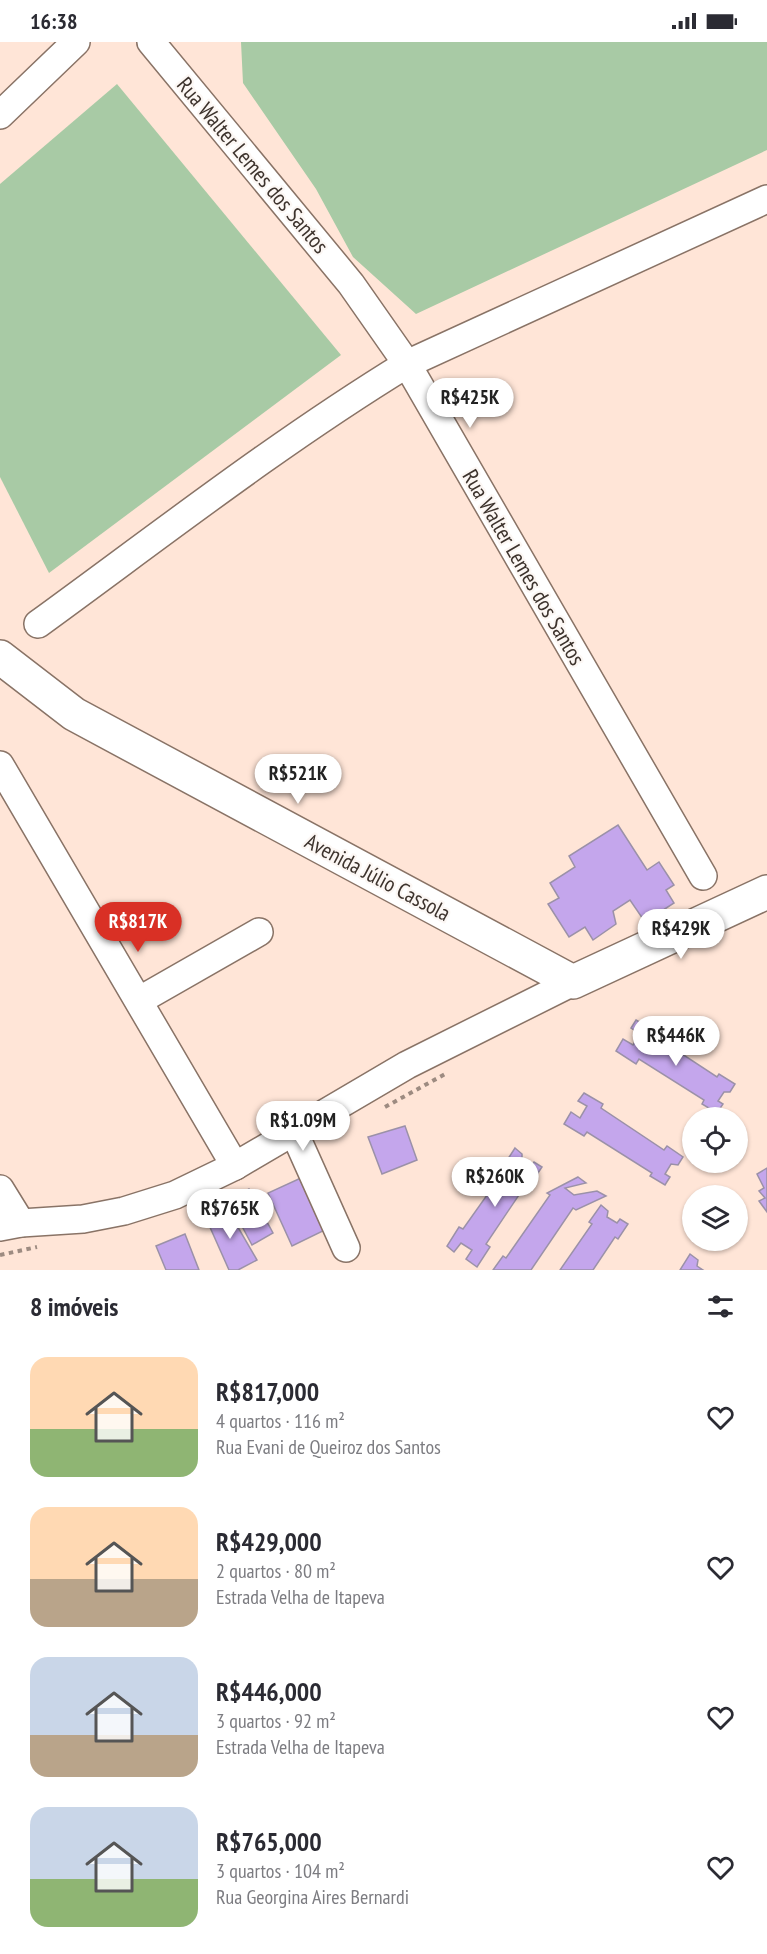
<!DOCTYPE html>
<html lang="pt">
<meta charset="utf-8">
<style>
body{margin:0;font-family:"PT Sans Narrow",sans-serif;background:#f7f7f7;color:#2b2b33;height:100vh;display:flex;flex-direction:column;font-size:22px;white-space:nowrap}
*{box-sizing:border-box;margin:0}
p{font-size:20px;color:#7c7c81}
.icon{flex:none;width:33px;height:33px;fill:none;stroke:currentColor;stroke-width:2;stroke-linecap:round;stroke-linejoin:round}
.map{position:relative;height:1228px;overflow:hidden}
.sheet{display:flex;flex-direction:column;background:#fff;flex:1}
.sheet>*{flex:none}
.controls{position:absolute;left:682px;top:1065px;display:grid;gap:12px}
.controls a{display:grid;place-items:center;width:66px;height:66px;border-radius:50%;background:#fff;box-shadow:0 2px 4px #0004;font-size:30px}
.price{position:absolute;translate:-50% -51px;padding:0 14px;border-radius:21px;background:#fff;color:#222;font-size:20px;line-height:39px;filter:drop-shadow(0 2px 3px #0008)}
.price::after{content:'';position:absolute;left:50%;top:36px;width:18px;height:14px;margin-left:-9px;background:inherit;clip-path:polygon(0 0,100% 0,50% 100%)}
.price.on{background:#d93025;color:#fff}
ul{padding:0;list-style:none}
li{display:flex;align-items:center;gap:18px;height:150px;padding:0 30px}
li span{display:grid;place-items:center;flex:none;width:168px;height:120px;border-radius:18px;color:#555}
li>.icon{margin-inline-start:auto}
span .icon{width:72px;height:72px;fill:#fffc;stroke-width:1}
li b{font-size:26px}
h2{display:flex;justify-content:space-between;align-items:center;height:72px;padding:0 30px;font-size:26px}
.status{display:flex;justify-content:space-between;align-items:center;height:42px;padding:0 30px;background:#fff;direction:ltr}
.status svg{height:16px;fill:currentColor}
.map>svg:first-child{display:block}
.green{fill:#a8caa5}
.building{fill:#c4a6ec;stroke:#9b91a8;stroke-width:1.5}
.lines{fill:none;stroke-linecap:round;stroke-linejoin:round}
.minor-casing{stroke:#897366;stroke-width:30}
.major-casing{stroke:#897366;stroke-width:36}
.path{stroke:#9d8b81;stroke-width:4;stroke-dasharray:4.5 4.5;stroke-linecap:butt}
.minor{stroke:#fff;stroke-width:27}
.major{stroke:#fff;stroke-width:33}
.labels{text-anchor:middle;stroke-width:4.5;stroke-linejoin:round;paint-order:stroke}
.street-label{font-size:22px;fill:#3d332d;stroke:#fcf7f4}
</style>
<div class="status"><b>16:38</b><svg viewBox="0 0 49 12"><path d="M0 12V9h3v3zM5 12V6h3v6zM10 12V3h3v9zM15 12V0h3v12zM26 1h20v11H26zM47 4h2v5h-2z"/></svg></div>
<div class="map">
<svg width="767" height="1228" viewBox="0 0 767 1228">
<rect width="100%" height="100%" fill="#ffe5d7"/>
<g class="green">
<path d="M 241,0 L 767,0 L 767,108 L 416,272 L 353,215 L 316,147 L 243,41 Z"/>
<path d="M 117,42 L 341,313 L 49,531 L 0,435 L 0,142 Z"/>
</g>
<g class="building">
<path d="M 618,783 L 647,828 L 659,820 L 674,843 L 666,848 L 674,861 L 645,880 L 630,858 L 613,869 L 616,882 L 593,898 L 585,885 L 569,895 L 548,862 L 559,856 L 550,841 L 575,825 L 569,814 Z"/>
<path d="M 636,978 L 655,989 L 653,993 L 717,1035 L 719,1032 L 735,1042 L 730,1050 L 724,1050 L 718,1059 L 723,1062 L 717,1071 L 702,1062 L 704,1058 L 639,1017 L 636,1022 L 616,1009 L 623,997 L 633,1003 L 640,992 L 631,986 Z"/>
<path d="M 584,1051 L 603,1062 L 601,1066 L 664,1108 L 667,1104 L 683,1115 L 678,1123 L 671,1122 L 665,1132 L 670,1135 L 665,1143 L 650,1134 L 652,1131 L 587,1090 L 584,1094 L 564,1082 L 571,1070 L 580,1076 L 587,1064 L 578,1059 Z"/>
<path d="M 405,1084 L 417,1118 L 382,1132 L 368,1095 Z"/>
<path d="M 515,1106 L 522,1112 L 522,1118 L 531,1124 L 534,1120 L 542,1125 L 532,1140 L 529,1138 L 486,1202 L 490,1205 L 477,1225 L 466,1217 L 472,1208 L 461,1201 L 454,1210 L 447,1204 L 459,1185 L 463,1187 L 507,1125 L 504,1123 Z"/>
<path d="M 767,1126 L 767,1170 L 759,1159 L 765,1156 L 759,1149 L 764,1146 L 757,1132 Z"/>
<path d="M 303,1135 L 327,1187 L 292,1204 L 268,1151 Z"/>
<path d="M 578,1135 L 586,1141 L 565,1146 L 574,1153 L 597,1149 L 606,1154 L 576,1168 L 573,1166 L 531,1228 L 493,1228 L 503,1214 L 506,1216 L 550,1153 L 547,1151 Z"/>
<path d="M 249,1147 L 273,1191 L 252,1203 L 228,1158 Z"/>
<path d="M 225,1163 L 257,1218 L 238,1228 L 229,1228 L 205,1174 Z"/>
<path d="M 601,1163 L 608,1169 L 607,1175 L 617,1181 L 620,1177 L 628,1182 L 618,1197 L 615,1195 L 593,1228 L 560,1228 L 592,1182 L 589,1180 Z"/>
<path d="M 185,1192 L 199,1228 L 166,1228 L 156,1204 Z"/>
<path d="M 690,1212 L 698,1218 L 697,1224 L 703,1228 L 680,1228 Z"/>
</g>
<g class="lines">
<g class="minor-casing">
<g id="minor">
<path d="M 151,0 L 351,242 L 407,322 L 703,834"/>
<path d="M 0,73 L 76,0"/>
<path d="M 38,582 C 159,494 278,401 407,322 L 767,157"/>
<path d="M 0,723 L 235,1124"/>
<path d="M 140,958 L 259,890"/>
<path d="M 294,1090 L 346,1206"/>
<path d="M 0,1147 L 21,1181"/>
<path d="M 0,1185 L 21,1181 L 83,1177 L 124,1169 L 175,1153 L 235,1124 L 407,1023 L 573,940"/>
</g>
</g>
<g class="major-casing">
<path id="major" d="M 0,615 L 74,672 L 573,940 L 767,850"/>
</g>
<g class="path">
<path d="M 385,1065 L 447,1031"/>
<path d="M 0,1213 L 37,1205"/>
</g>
<use href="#minor" class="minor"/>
<use href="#major" class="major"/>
</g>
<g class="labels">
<g class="street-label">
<text transform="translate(253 123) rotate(50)" y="8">Rua Walter Lemes dos Santos</text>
<text transform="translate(524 525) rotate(60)" y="8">Rua Walter Lemes dos Santos</text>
<text transform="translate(378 835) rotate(28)" y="8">Avenida Júlio Cassola</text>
</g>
</g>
</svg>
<div class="controls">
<a><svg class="icon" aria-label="locate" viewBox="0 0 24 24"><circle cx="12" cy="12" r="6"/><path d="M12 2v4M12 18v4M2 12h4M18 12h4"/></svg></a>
<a><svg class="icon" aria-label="layers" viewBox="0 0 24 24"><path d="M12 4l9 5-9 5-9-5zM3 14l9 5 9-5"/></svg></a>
</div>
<b class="price" style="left:470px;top:387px">R$425K</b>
<b class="price" style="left:298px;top:763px">R$521K</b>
<b class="price on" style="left:138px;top:911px">R$817K</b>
<b class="price" style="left:681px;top:918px">R$429K</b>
<b class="price" style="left:676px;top:1025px">R$446K</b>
<b class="price" style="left:303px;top:1110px">R$1.09M</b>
<b class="price" style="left:495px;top:1166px">R$260K</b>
<b class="price" style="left:230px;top:1198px">R$765K</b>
</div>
<section class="sheet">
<h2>8 imóveis<svg class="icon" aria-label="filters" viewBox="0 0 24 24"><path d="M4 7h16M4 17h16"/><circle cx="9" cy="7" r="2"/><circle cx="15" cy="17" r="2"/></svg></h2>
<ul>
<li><span style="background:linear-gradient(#ffd9b3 60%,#8fb573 0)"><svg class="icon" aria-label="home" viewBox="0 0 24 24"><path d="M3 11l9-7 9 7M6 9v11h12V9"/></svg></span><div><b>R$817,000</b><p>4 quartos · 116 m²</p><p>Rua Evani de Queiroz dos Santos</p></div><svg class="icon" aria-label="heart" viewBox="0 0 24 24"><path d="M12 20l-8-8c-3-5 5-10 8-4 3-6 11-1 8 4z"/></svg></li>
<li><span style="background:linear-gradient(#ffd9b3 60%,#b9a48a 0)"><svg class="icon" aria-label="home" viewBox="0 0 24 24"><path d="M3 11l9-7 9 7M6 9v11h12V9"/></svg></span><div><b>R$429,000</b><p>2 quartos · 80 m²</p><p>Estrada Velha de Itapeva</p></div><svg class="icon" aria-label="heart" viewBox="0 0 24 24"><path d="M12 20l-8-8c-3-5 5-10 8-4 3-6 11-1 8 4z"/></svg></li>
<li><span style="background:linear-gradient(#c9d6e8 65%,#b9a48a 0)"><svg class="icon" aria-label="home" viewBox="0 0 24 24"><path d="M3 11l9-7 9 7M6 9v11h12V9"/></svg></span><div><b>R$446,000</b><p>3 quartos · 92 m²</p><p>Estrada Velha de Itapeva</p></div><svg class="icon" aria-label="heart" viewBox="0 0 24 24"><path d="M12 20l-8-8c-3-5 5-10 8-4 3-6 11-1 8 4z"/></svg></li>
<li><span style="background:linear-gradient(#c9d6e8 60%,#8fb573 0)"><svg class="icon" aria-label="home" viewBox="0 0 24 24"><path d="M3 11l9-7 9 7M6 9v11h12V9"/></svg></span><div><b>R$765,000</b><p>3 quartos · 104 m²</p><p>Rua Georgina Aires Bernardi</p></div><svg class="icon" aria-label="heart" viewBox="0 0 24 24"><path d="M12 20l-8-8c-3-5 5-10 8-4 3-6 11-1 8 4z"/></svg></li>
</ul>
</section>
